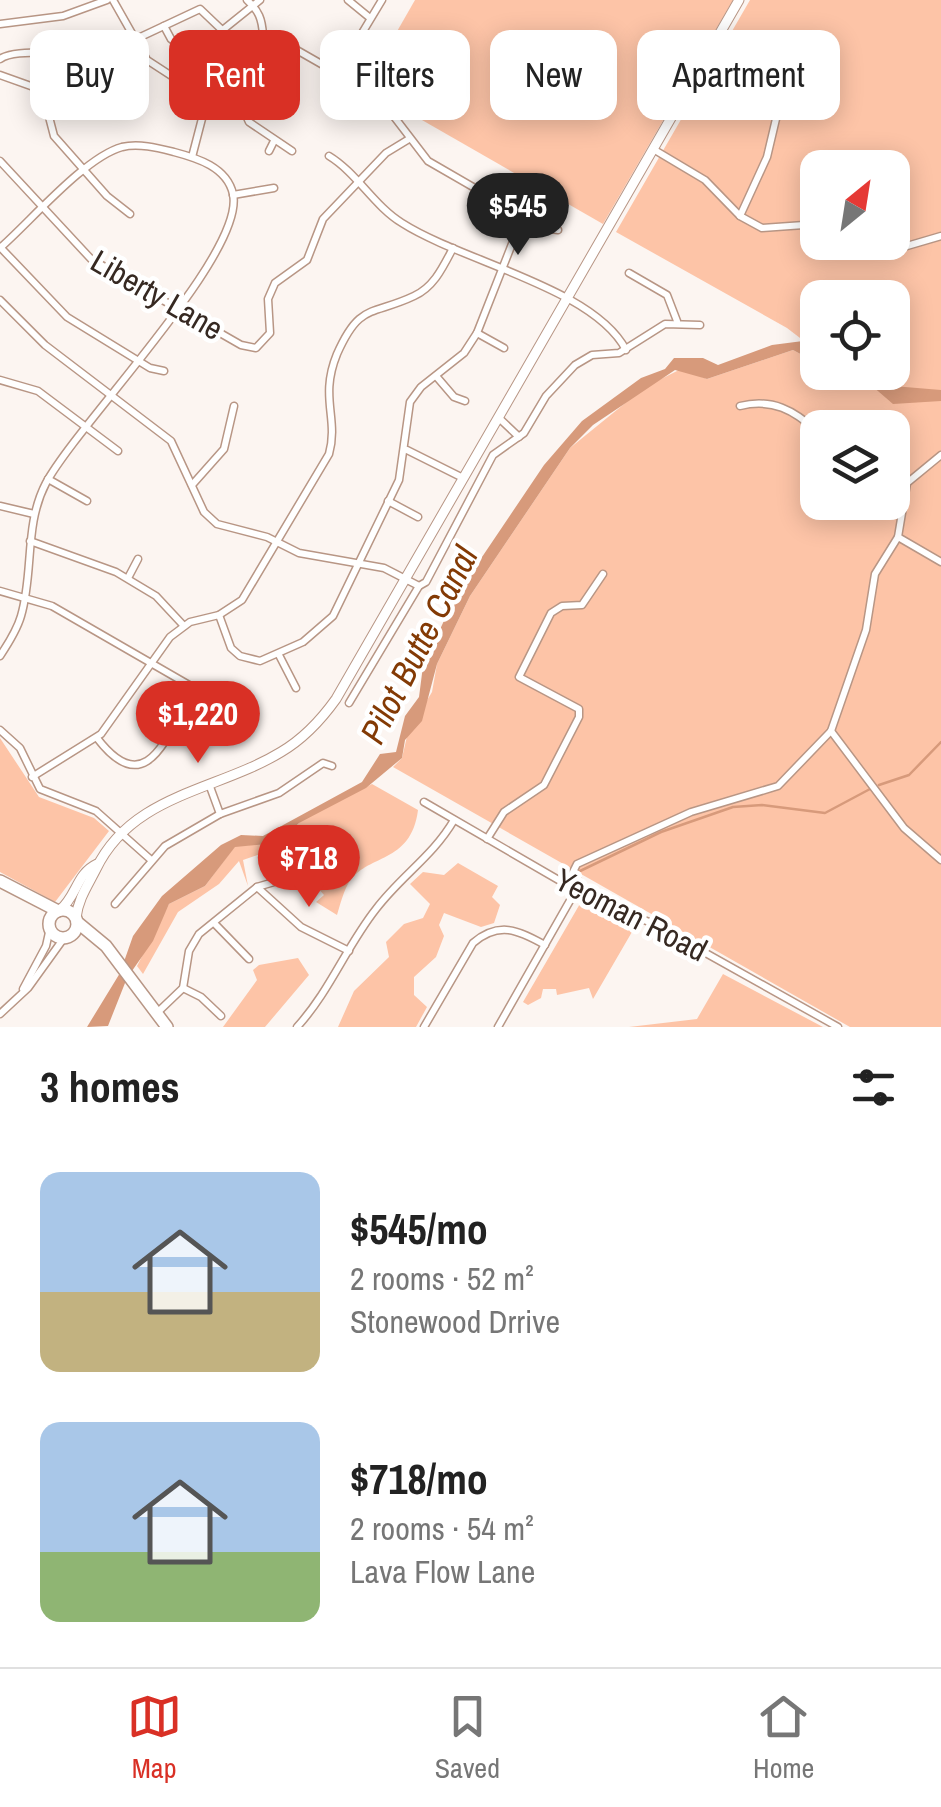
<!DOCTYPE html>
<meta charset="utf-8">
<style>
body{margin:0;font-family:"Archivo Narrow",sans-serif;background:#f6f6f6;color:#222;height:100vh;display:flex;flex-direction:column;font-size:38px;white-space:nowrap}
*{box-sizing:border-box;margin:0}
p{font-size:32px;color:#767676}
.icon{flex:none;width:55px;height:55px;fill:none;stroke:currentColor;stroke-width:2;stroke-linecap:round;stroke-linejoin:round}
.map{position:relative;height:1027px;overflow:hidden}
.details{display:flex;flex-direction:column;background:#fff;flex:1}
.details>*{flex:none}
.banner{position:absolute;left:30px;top:30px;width:882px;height:90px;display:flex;gap:20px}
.needle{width:65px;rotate:30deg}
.controls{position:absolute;left:800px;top:150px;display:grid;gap:20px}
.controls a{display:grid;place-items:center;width:110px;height:110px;border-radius:20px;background:#fff;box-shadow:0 5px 25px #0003;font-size:50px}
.price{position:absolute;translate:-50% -85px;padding:0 22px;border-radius:35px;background:#d93025;color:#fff;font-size:32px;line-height:65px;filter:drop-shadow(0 2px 5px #0008)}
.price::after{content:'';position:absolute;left:50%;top:60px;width:30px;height:22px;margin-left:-15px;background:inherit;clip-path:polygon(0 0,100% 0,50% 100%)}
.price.selected{background:#222;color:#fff}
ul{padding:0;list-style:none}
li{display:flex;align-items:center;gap:30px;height:250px;padding:0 40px}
li span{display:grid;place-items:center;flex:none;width:280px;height:200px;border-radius:20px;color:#555}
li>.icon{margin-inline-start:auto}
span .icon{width:120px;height:120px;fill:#fffc;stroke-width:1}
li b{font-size:42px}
h2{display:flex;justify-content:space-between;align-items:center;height:120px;padding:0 40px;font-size:42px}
.tag{padding:0 35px;border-radius:20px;background:#fff;box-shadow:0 5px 25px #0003;font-size:35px;line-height:90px}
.tag.selected{background:#d93025;color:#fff}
.dock{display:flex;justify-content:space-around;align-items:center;height:140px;border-top:2px solid #e0e0e0;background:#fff;font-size:28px;color:#767676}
.dock a{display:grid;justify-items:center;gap:5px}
.dock .selected{color:#d93025}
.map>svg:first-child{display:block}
.green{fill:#fdc4a7;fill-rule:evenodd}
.water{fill:#d79a7b}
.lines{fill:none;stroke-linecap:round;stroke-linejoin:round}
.stream{stroke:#d79a7b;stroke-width:2.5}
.minor-casing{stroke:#b89685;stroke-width:9}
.major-casing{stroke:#b89685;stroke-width:11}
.highway-casing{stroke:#b89685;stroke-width:14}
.minor{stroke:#fff;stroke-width:6}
.major{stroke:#fff;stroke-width:9}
.highway{stroke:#fff;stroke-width:11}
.labels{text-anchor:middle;stroke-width:9;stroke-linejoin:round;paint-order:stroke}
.street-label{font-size:32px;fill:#362922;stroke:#fff}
.water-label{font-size:35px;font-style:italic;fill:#833a05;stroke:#fff}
</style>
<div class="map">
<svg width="941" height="1027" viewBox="0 0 941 1027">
<rect width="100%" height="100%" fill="#fcf5f1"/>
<g class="green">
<path d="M 415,0 L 733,0 L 603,224 L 401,108 L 368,82 Z"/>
<path d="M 750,0 L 941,0 L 941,1027 L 850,1027 L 393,767 L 402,758 L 408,732 L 432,692 L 437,664 L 470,596 L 570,448 L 645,387 L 681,369 L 707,379 L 793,350 L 817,363 L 818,372 L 892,372 L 892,298 L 818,298 L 817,351 L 787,328 L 616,232 ZM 818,168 L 892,168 L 892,242 L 818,242 ZM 818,428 L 892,428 L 892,502 L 818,502 Z"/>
<path d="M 0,738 L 39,797 L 94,818 L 109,831 L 55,902 L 0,872 Z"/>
<path d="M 372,784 L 418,810 C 411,865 366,853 348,884 C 343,893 340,905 337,915 L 316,902 L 324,895 L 309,878 L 307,868 L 298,864 L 292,843 L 243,860 L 248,886 L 239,861 L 219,884 L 178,912 L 143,974 L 137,966 L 169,904 L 205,886 L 235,846 L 279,843 L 302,820 Z"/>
<path d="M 458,863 L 498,886 L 492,897 L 500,905 L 494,923 L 481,927 L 444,913 L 439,925 L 444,936 L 436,957 L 414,977 L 414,995 L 427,1007 L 416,1027 L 338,1027 L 354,991 L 389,957 L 386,942 L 404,924 L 423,918 L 430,904 L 410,884 L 423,872 L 444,875 Z"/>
<path d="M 581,902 L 636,925 L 593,999 L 589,988 L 557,995 L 556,989 L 543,989 L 541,998 L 528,1005 L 523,1002 Z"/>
<path d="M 298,958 L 309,975 L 265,1027 L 223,1027 L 257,980 L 253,970 L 259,965 Z"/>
<path d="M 723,974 L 823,1027 L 629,1027 L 697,1019 Z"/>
</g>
<g class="water">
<path d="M 803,341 L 817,344 L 817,363 L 793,350 L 707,379 L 675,370 L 593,425 L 570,448 L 470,596 L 437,664 L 422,721 L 405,740 L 402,758 L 366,788 L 299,823 L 279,843 L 235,847 L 205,886 L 169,904 L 153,941 L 127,978 L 108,1026 L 87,1027 L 120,973 L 133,936 L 162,896 L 221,845 L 241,835 L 263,836 L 362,782 L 380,754 L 396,752 L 405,716 L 419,697 L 423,666 L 455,597 L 544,465 L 582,421 L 641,378 L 665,369 L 674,358 L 703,358 L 718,365 L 772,345 Z"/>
<path d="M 857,373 L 886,373 L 893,386 L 941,390 L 941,401 L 893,404 Z"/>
</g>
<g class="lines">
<g class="stream">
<path d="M 879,785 L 909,775 L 941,742"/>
<path d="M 578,872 L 661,832 L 733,807 L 762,805 L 825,813 L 870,789"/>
</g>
<g class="minor-casing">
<g id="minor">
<path d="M 113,0 L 147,60 L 210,101"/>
<path d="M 348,0 L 370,18"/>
<path d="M 0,24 L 63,16 L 107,0"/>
<path d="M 164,26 L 171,39 L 198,61"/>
<path d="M 263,36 L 274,37 L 379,97 L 428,161 L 544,228 L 558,230"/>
<path d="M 134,40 L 200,9 L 222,30"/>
<path d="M 0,59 C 17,47 77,54 92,68 L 95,82 C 85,100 66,102 47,101"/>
<path d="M 338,73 L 382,0"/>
<path d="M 0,75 L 42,90 L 54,136 L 107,196 L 130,214"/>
<path d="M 187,83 L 214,37 L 260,0"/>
<path d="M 234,89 L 249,122 L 292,151"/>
<path d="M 653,149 L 705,180 L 740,216 L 762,228 L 818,224"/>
<path d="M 269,151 L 274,141"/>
<path d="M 329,156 C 357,173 374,206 402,223 C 463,262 594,288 626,350"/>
<path d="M 192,157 L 205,107 C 236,72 270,97 263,35 C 262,19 259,11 247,0"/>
<path d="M 0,161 L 91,259 L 241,345 L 256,348 L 270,333 L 268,299 L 275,283 L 307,260 L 323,219 L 386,153 L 409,139"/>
<path d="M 233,195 L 274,188"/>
<path d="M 740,216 L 767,157 L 780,102"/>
<path d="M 877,242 L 907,246 L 941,236"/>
<path d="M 0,247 L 67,317 L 150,368 L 164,371"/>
<path d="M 0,248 C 30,222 85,157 122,147 C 139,143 158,148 174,152 C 197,158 227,167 233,194 C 246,253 79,422 46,483 C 24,525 34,572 21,616 C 17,630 8,644 0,656"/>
<path d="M 629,273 L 667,295 L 677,321"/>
<path d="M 0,300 L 45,345 L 171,441 L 204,512 L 217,524 L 267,537 L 299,553 L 384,568 L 419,586 L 426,582 L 493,455 L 524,433 L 546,396 L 575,365 L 592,355 L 619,353 L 665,324 L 700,325"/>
<path d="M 477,333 L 504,348"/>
<path d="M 436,376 L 454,397 L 465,401"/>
<path d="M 0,380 L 38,391 L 118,451"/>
<path d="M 740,406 C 772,398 794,410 818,432"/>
<path d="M 499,418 L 519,437"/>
<path d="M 407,450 L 463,478"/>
<path d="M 892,478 L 907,483"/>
<path d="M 48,479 L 87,501"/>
<path d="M 192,485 L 224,449 L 234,406"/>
<path d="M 388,501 L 418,517"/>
<path d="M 0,506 L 34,514"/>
<path d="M 898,537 L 941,562"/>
<path d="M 30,541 L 116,572 L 156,596 L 184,626"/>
<path d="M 128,578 L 138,559"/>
<path d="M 0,591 L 52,606 L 189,685 L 189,697 C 166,739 145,801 97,738"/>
<path d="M 219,615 L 231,648 L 240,656 L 260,661 L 303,642 L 333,616 L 399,480 L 410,402 L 421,387 L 464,353 L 477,333 L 523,216"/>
<path d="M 279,655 L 296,688"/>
<path d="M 349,703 L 419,586"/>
<path d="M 0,730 L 20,748 L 40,789 L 96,811 L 150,859"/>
<path d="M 831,731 L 904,828 L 941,860"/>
<path d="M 32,777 L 101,734 L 170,637 L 190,622 L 219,615 L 242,600 L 329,454 C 339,418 319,398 337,354 C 360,302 372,316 414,296 C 434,287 443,267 453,248"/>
<path d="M 209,784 L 220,814"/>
<path d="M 424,802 L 600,904 L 652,923 L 838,1027"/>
<path d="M 487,839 L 504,812 L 544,785 L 579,717 L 579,709 L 519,677 L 551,613 L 562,606 L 582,605 L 603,574"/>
<path d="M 257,887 L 301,927 L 349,951"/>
<path d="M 576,890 L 579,882 L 573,872 L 577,864 L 691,812 L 778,786 L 831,731 L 866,630 L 875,574 L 898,537 L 907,483 L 941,455"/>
<path d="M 115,904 L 165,846 L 220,814 L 279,793 L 323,763 L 332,766"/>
<path d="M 214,923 L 249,959"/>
<path d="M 183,988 L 201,997 L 221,1016"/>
<path d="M 23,989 L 46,946 L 50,928"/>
<path d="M 160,1010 L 183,988 L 189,951 L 199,934 L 257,887 L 298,875"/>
<path d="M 0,1014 L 28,988 L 64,938"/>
<path d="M 297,1027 C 330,991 346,947 376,909 C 401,876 433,856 454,820"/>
<path d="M 424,1027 L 473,943 C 499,921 518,930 545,945"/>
<path d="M 498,1027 L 576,890"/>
</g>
</g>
<g class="major-casing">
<g id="major">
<path d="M 60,910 C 77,896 76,874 97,864"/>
<path d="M 76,918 C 78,899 88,885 96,869 C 132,794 217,791 281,752 C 303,739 321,720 336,699 L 739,0"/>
</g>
</g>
<g class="highway-casing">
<g id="highway">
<path d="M 0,881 L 58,911"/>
<circle cx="63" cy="924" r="14"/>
<path d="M 77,922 L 106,946 L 167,1027"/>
</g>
</g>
<use href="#minor" class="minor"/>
<use href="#major" class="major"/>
<use href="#highway" class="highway"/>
</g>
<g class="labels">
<g class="street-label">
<text transform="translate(157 295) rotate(30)" y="11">Liberty Lane</text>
<text transform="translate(631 915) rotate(27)" y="11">Yeoman Road</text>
</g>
<g class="water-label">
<text transform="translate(419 645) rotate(-63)" y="12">Pilot Butte Canal</text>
</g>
</g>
</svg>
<div class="controls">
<a><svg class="needle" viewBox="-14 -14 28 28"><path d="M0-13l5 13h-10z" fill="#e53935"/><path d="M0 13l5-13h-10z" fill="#767676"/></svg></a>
<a><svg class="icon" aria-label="locate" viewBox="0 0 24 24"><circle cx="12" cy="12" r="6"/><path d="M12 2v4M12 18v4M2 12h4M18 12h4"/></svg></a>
<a><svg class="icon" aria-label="layers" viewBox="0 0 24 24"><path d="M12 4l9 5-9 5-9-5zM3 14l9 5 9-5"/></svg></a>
</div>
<b class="price selected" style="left:518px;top:258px">$545</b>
<b class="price" style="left:198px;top:766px">$1,220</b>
<b class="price" style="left:309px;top:910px">$718</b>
<div class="banner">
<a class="tag">Buy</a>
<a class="tag selected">Rent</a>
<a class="tag">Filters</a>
<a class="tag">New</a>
<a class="tag">Apartment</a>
</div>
</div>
<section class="details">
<h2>3 homes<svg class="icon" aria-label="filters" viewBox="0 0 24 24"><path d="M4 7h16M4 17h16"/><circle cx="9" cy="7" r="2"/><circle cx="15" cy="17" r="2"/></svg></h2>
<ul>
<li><span style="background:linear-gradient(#a9c7e8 60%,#c2b280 0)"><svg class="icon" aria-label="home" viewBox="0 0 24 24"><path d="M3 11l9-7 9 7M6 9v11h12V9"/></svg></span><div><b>$545/mo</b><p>2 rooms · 52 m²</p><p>Stonewood Drrive</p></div></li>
<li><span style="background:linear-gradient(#a9c7e8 65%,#8fb573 0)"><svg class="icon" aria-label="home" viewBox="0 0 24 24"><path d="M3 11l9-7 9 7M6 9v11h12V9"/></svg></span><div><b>$718/mo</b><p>2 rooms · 54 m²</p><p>Lava Flow Lane</p></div></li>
</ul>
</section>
<nav class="dock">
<a class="selected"><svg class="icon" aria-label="map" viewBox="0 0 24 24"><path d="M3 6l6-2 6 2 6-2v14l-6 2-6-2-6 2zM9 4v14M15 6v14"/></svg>Map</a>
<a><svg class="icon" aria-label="saved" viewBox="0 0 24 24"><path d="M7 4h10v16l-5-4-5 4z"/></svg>Saved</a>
<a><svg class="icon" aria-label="home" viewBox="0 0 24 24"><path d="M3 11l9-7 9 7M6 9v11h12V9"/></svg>Home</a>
</nav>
